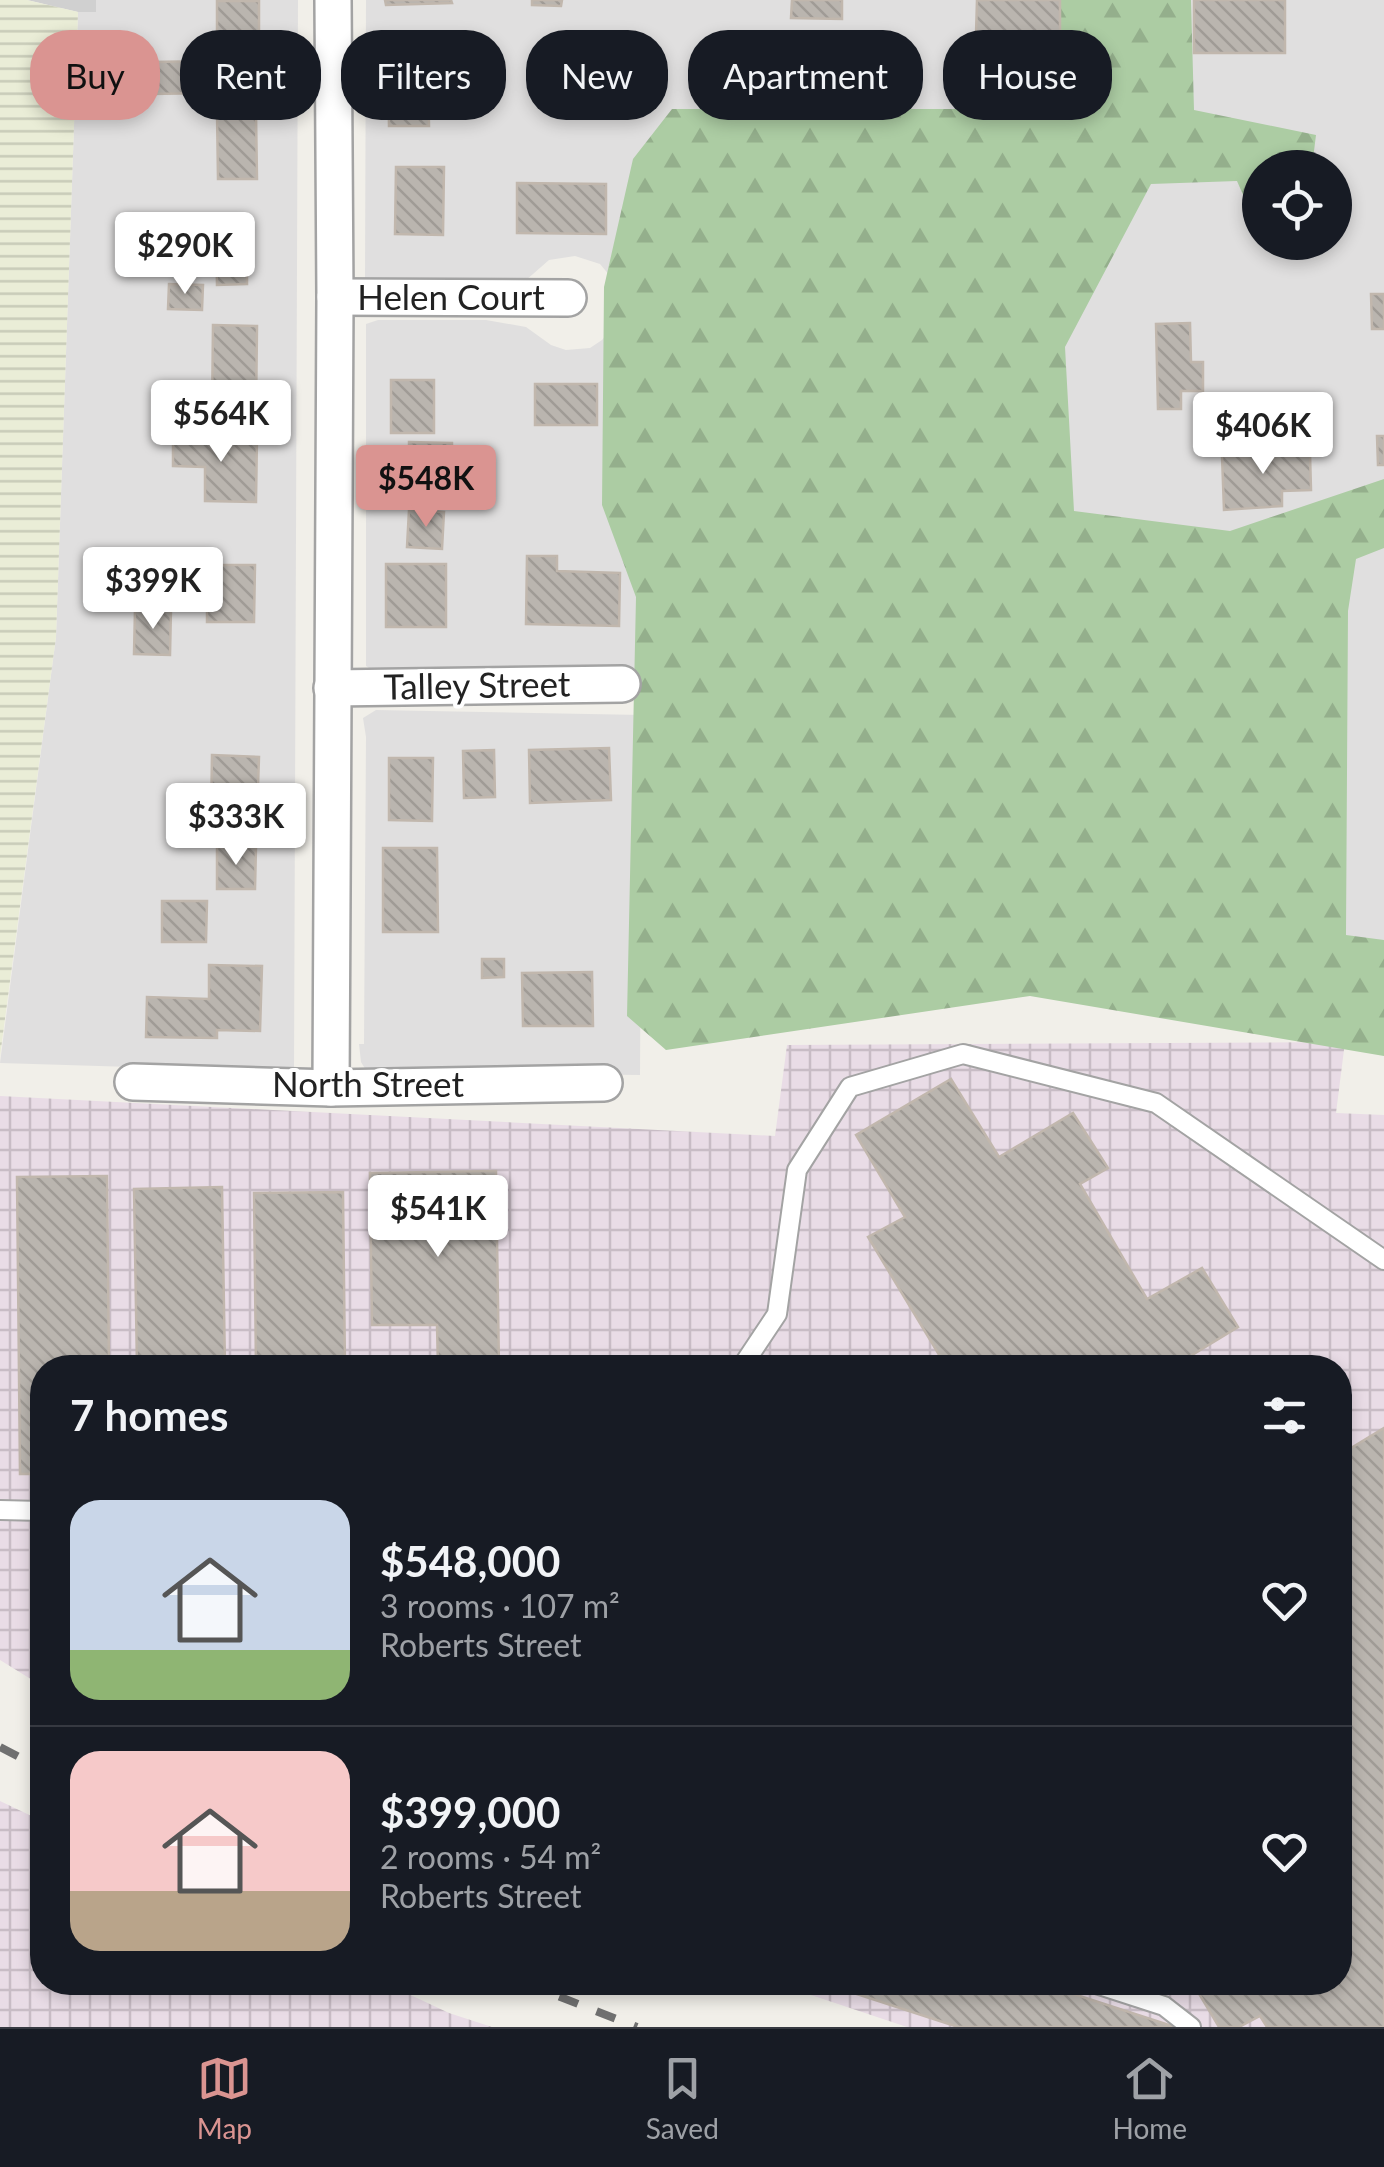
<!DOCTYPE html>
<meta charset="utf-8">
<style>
body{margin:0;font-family:Lato,sans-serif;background:#20242c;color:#f1f3f6;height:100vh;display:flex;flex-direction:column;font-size:38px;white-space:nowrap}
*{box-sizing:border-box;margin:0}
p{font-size:32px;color:#9ea1a6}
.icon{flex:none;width:55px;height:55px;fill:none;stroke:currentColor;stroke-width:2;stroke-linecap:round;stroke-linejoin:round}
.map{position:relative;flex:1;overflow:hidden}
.sheet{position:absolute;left:30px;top:1355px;width:1322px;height:640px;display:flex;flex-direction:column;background:#171b24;border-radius:40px;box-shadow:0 5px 15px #0003}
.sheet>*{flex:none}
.guide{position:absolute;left:30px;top:30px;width:1325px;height:90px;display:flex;gap:20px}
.buttons{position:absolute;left:1242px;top:150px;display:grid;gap:20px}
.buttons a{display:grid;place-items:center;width:110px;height:110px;border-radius:50%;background:#171b24;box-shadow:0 5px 15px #0003;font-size:50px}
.price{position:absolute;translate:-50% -85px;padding:0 22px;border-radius:10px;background:#fff;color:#222;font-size:32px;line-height:65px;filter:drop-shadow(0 2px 5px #0008)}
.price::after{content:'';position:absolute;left:50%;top:60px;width:30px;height:22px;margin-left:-15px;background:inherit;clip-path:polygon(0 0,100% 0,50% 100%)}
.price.active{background:#da9491;color:#111}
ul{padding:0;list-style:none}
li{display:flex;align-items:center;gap:30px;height:250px;padding:0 40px}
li+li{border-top:2px solid #363941}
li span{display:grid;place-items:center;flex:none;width:280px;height:200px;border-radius:30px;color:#555}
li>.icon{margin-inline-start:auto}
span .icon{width:120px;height:120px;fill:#fffc;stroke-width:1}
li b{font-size:42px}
h2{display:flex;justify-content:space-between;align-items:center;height:120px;padding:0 40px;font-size:42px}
.tag{padding:0 35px;border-radius:40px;background:#171b24;box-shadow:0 5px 15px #0003;font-size:35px;line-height:90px}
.tag.active{background:#da9491;color:#111}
.tabs{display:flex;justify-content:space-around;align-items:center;height:140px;border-top:2px solid #363941;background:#171b24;font-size:28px;color:#9ea1a6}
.tabs a{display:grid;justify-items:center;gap:5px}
.tabs .active{color:#da9491}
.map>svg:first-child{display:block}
.residential{fill:#e0dfdf;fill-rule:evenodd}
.industrial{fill:url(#industrial-grid)}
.religious{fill:#d0d0d0}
.farmland{fill:url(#farmland-rules)}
.forest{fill:url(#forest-firs)}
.building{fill:url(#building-back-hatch);stroke:#c1b7ad;stroke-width:2.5}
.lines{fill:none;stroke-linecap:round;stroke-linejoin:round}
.service-casing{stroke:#a3a3a3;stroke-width:22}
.minor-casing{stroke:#a3a3a3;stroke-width:40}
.service{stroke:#fff;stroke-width:18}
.minor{stroke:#fff;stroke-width:35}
.rail{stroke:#707070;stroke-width:8;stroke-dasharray:20 20;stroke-linecap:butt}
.labels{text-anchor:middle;stroke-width:8;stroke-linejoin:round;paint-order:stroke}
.street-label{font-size:35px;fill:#222;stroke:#fff}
</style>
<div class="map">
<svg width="1384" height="2027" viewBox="0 0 1384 2027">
<defs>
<pattern id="industrial-grid" width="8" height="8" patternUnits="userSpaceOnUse" patternTransform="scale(2.5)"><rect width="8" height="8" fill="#e9dce6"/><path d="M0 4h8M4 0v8" fill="none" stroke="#c8bcc5"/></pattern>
<pattern id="farmland-rules" width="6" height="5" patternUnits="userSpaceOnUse" patternTransform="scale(2.5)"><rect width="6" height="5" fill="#eaedd7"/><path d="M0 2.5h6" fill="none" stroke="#c8cbb8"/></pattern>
<pattern id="forest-firs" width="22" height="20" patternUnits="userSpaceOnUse" patternTransform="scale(2.5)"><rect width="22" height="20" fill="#accca3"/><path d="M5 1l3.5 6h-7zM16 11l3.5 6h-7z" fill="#94af8c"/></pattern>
<pattern id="building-back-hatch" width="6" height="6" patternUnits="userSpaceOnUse" patternTransform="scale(2.5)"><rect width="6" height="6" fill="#bab5af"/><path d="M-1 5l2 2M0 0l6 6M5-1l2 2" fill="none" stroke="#a09b96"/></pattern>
</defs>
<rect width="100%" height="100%" fill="#f1efe9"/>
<g class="residential">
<path d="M 96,0 L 298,0 L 294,1072 L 0,1063 L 56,637 L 78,12 L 96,12 Z"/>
<path d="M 366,0 L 1384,0 L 1384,1030 L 654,673 L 377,673 L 366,666 L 366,324 L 378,320 L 486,320 L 526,327 L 551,345 L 566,350 L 590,348 L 602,340 L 621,316 L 620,288 L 600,264 L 575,256 L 549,260 L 525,281 L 378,284 L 365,278 ZM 1260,168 L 1335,168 L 1335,242 L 1260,242 Z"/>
<path d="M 376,710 L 642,715 L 640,1075 L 367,1072 L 361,1062 L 359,1044 L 364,1044 L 366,737 L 363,718 Z"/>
</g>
<g class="industrial">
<path d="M 1345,1042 L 1336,1113 L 1384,1115 L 1384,2027 L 907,2027 L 775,1983 L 1340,1982 L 1340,1368 L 42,1368 L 42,1686 L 0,1660 L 0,1096 L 775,1136 L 787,1045 Z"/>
<path d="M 0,1801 L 42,1821 L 42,1982 L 385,1983 L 449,2013 L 492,2027 L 0,2027 Z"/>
</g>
<path class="religious" d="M 27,0 L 96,0 L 96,12 L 78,12 Z"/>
<path class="farmland" d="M 0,0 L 27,0 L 78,12 L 56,637 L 0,1056 Z"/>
<path class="forest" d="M 1029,0 L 1191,0 L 1194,110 L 1316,135 L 1312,167 L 1260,168 L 1260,234 L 1237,181 L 1151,184 L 1065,347 L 1074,511 L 1230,531 L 1384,479 L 1384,548 L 1356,559 L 1348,611 L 1346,935 L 1384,940 L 1384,1056 L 1030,996 L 666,1050 L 627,1016 L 636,597 L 602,505 L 604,287 L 633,159 L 672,109 L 1026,109 L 1074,55 Z"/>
<g class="building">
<path d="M 385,0 L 451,0 L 452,3 L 386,5 Z"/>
<path d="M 532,0 L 562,0 L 561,6 L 532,5 Z"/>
<path d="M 792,0 L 842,0 L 842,19 L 791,18 Z"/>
<path d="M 977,0 L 1060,0 L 1060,36 L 976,35 Z"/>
<rect x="1194" y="0" width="91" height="53"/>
<rect x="217" y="1" width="42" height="58"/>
<path d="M 214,61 L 214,93 L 150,94 L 150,62 Z"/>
<path d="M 388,66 L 428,66 L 429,126 L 389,126 Z"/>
<path d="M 217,113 L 256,113 L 257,179 L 218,179 Z"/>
<path d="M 396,167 L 444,167 L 443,235 L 395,234 Z"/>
<path d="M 517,183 L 606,184 L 606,234 L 517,233 Z"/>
<path d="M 247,227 L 247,284 L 217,285 L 216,228 Z"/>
<path d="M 169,284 L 203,285 L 202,310 L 168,309 Z"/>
<path d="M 1371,294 L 1384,294 L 1384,329 L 1372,329 Z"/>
<path d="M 1190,323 L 1191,362 L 1203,362 L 1203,391 L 1181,391 L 1181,409 L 1158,409 L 1156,324 Z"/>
<path d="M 213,325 L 257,326 L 256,414 L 212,413 Z"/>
<rect x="391" y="380" width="43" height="53"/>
<rect x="535" y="384" width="62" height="41"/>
<path d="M 173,436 L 257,437 L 256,502 L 205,501 L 205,467 L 173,466 Z"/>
<path d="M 1377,436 L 1384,436 L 1384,465 L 1378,465 Z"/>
<path d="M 409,442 L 452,443 L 452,481 L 409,480 Z"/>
<path d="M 1276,444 L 1277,454 L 1310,453 L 1311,490 L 1282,491 L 1282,506 L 1224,510 L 1222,456 L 1241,455 L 1240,446 Z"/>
<path d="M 409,510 L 444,512 L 442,549 L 407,547 Z"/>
<path d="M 527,556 L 557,556 L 557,571 L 620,573 L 619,626 L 526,624 Z"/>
<rect x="386" y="564" width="60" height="63"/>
<path d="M 207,565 L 255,565 L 254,622 L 207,622 Z"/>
<path d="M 135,609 L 171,609 L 170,655 L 134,654 Z"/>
<path d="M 609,748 L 611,800 L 530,803 L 529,750 Z"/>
<path d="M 494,750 L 495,797 L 464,798 L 463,751 Z"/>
<path d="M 212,755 L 259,757 L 257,816 L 211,814 Z"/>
<path d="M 389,758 L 433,758 L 432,821 L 389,820 Z"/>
<path d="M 217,847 L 256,847 L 255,889 L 217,889 Z"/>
<path d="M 383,848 L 437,848 L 438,932 L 383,932 Z"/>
<path d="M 162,901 L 207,901 L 206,942 L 162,942 Z"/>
<path d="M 482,959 L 504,959 L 504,977 L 482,978 Z"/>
<path d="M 209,965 L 262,966 L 260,1031 L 217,1030 L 217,1038 L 146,1037 L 147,997 L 209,999 Z"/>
<path d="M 592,972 L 593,1026 L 523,1026 L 522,973 Z"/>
<path d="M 951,1079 L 999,1157 L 1073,1113 L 1108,1168 L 1080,1184 L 1147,1299 L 1202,1268 L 1238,1327 L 1184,1360 L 1188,1368 L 947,1368 L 868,1237 L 905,1217 L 856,1135 Z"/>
<path d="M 496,1171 L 499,1368 L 438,1368 L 437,1325 L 372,1325 L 370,1173 Z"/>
<path d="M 107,1176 L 109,1368 L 42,1368 L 42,1474 L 20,1474 L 17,1177 Z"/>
<path d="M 222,1187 L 225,1368 L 137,1368 L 134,1189 Z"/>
<path d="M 343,1192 L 345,1368 L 256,1368 L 254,1193 Z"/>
<path d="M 1384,1428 L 1384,2027 L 1267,2027 L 1260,2016 L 1239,2027 L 1219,2027 L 1192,1982 L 1340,1982 L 1340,1431 L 1351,1448 Z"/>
<path d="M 820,1982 L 1037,1982 L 1175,2027 L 958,2027 Z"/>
</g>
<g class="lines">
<g class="service-casing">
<g id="service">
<path d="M 741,1368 L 777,1314 L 797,1170 L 850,1087 L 963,1054 L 1156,1103 L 1384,1260"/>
<path d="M 0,1510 L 42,1511"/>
<path d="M 1090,1982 L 1164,2006 L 1191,2027"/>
</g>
</g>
<g class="minor-casing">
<g id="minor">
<path d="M 335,297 L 568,298"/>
<path d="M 332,688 L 622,684"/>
<path d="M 133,1082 L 331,1088 L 604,1083"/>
<path d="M 331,1088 L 335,297 L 333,0"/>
</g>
</g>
<use href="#service" class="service"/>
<use href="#minor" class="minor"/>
<g class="rail">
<path d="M 0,1747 L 42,1769"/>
<path d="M 522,1982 L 637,2027"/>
</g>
</g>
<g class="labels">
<g class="street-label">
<text x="451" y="310">Helen Court</text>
<text transform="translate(477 686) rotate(-1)" y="12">Talley Street</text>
<text x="368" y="1097">North Street</text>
</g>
</g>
</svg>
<div class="buttons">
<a><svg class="icon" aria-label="locate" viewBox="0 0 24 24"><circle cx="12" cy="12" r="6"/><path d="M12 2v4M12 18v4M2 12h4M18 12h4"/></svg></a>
</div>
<b class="price" style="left:185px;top:297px">$290K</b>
<b class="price" style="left:221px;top:465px">$564K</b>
<b class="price" style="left:1263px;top:477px">$406K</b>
<b class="price active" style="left:426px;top:530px">$548K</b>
<b class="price" style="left:153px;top:632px">$399K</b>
<b class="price" style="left:236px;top:868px">$333K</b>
<b class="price" style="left:438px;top:1260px">$541K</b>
<div class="guide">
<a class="tag active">Buy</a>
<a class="tag">Rent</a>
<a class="tag">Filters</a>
<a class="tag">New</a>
<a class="tag">Apartment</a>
<a class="tag">House</a>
</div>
<section class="sheet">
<h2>7 homes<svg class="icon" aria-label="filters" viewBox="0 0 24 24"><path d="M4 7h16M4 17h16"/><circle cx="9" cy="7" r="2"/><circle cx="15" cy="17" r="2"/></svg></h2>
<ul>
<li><span style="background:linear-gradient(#c9d6e8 75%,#8fb573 0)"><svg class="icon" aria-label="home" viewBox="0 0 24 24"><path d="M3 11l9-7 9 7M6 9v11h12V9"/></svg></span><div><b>$548,000</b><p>3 rooms · 107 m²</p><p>Roberts Street</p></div><svg class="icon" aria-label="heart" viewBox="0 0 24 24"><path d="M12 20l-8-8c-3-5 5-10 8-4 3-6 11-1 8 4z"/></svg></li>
<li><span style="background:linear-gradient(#f6c9c9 70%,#b9a48a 0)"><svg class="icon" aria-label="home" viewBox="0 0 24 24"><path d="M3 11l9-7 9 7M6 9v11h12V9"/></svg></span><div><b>$399,000</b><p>2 rooms · 54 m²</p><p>Roberts Street</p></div><svg class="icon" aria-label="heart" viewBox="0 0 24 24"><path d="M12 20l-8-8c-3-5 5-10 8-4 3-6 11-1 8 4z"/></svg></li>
</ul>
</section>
</div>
<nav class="tabs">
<a class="active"><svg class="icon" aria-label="map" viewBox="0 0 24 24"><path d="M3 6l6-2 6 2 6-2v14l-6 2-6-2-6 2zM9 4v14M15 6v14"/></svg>Map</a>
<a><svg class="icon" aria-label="saved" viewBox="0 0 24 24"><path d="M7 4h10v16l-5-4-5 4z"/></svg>Saved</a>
<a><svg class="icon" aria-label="home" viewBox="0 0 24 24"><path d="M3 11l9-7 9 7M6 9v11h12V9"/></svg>Home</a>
</nav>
